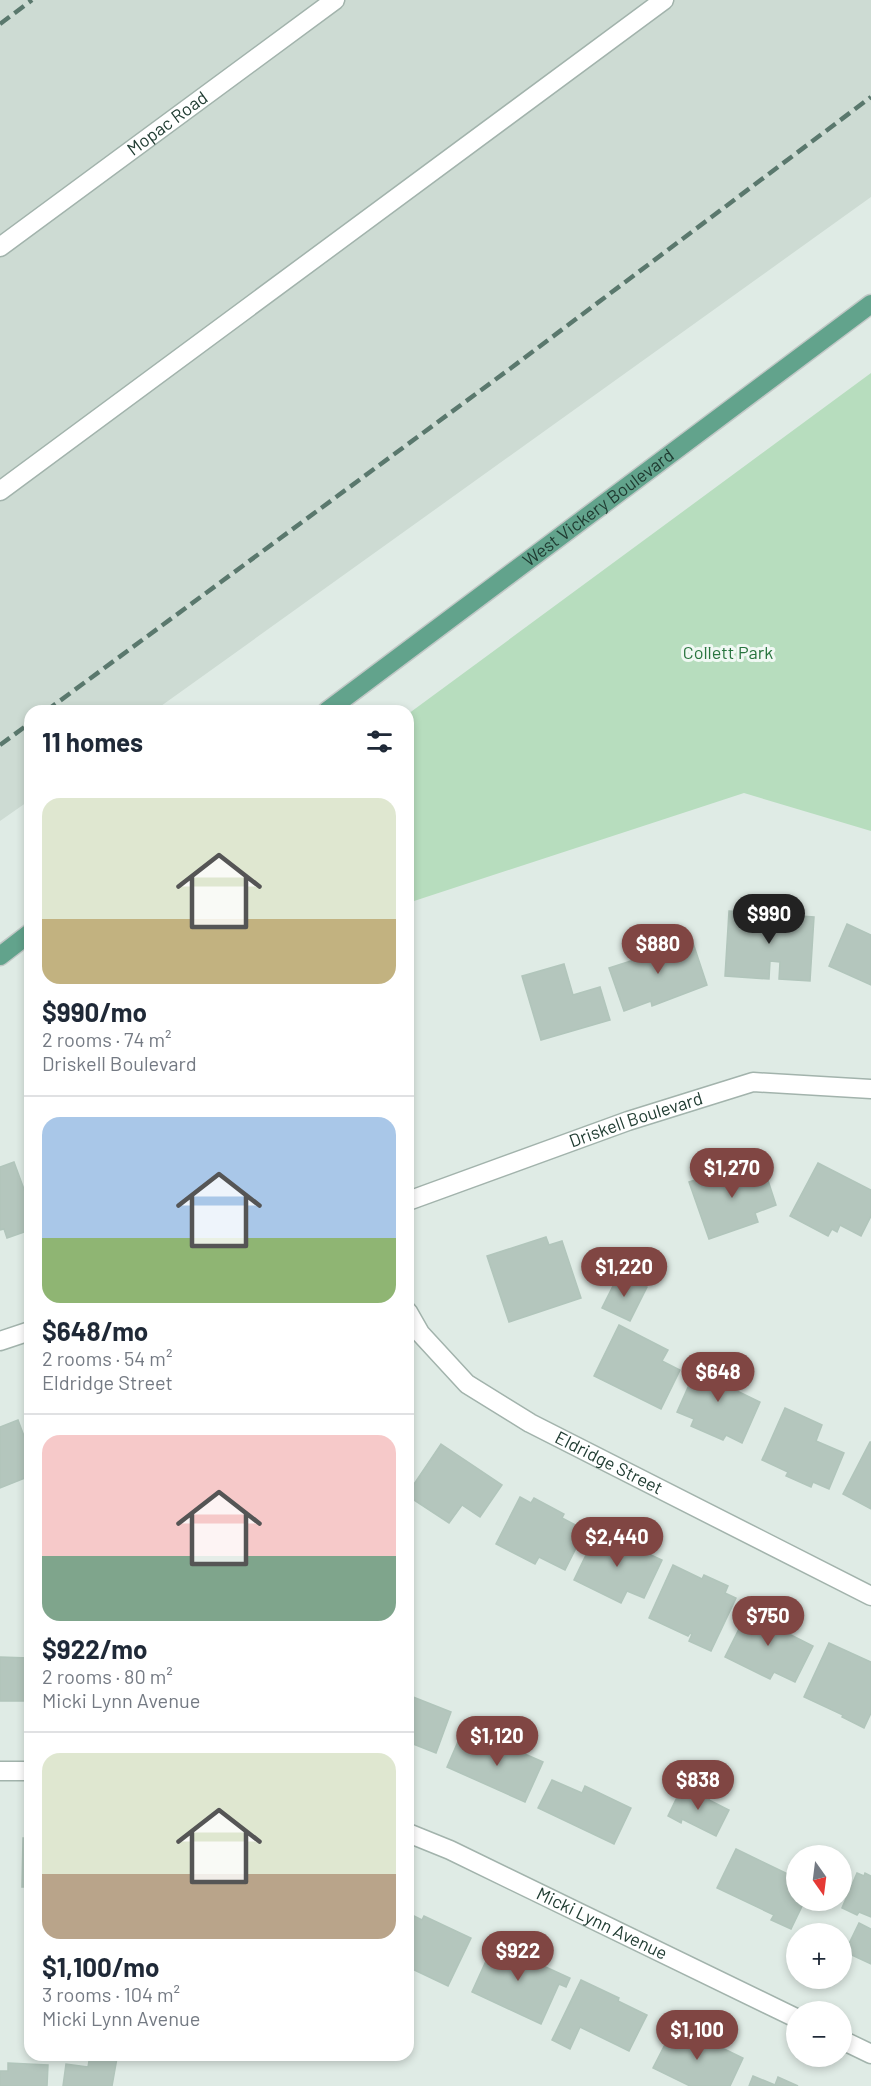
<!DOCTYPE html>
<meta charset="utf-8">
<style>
body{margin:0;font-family:Barlow,sans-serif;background:#f6f6f7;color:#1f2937;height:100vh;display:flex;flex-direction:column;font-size:22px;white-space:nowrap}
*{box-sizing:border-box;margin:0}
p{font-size:20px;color:#747a83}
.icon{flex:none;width:33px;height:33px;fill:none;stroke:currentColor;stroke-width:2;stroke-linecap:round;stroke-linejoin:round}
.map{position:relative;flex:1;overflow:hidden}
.panel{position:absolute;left:24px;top:705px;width:390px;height:1356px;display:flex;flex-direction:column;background:#fff;border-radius:18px;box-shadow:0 3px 9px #0003}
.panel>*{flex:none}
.needle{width:39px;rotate:166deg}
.fabs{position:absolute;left:786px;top:1845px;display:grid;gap:12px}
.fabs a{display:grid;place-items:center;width:66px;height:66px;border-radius:50%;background:#fff;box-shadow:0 3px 9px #0003;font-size:30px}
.price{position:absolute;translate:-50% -51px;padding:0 14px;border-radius:21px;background:#804643;color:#fff;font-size:20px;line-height:39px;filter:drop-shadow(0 2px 3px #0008)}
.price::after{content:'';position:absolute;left:50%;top:36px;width:18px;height:14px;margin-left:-9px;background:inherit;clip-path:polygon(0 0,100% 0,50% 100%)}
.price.selected{background:#222;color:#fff}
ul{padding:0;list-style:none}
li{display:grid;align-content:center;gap:12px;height:318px;padding:0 18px}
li+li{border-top:2px solid #e0e1e3}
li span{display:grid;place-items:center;height:186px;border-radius:18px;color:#555}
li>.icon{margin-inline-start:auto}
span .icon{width:108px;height:108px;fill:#fffc;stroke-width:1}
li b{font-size:26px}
h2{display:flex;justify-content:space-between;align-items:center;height:72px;padding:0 18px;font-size:26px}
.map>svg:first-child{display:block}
.built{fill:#cddbd3}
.green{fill:#b7ddbe}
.building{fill:#b4c6bd;stroke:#b1c5bb;stroke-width:1.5}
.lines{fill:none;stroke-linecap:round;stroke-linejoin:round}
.minor-casing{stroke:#a2b3ac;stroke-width:21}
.major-casing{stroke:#c1c8c6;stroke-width:21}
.minor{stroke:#fff;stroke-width:18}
.major{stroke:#62a38c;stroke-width:18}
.rail{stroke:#5a786d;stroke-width:4.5;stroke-dasharray:12 6;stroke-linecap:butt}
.labels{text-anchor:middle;stroke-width:6;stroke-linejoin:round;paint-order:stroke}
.street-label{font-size:18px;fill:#203c32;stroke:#f0f8f3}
.park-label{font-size:18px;fill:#28743e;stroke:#f0f8f3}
</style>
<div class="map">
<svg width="871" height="2086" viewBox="0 0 871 2086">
<rect width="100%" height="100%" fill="#dfebe5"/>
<path class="built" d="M 0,0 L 871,0 L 871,197 L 154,711 L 30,711 L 30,800 L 0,821 Z"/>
<path class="green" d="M 871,373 L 871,831 L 744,793 L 408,903 L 408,714 Z"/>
<g class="building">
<path d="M 729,911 L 814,917 L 810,981 L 779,979 L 780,962 L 770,961 L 769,979 L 725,976 Z"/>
<path d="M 847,924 L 871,935 L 871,985 L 829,966 Z"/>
<path d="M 655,940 L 659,951 L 692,940 L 707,985 L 652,1006 L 651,1001 L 624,1011 L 609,968 L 637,959 L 633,947 Z"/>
<path d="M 564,964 L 573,995 L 600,987 L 610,1020 L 541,1040 L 522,976 Z"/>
<path d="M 14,1162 L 25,1192 L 30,1191 L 30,1230 L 7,1238 L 4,1229 L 0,1230 L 0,1167 Z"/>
<path d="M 818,1163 L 871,1190 L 871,1216 L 861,1236 L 840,1225 L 837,1232 L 832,1229 L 828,1236 L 790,1216 Z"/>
<path d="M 763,1165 L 776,1205 L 755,1213 L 758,1222 L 709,1239 L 689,1182 L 727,1169 L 730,1176 Z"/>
<path d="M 546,1237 L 549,1245 L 562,1241 L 581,1298 L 509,1322 L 487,1256 Z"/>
<path d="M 619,1274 L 647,1287 L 630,1321 L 602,1308 Z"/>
<path d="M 619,1325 L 668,1350 L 662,1361 L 680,1370 L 661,1409 L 594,1376 Z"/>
<path d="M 701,1358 L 741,1376 L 735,1390 L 760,1402 L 742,1443 L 726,1435 L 723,1440 L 691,1426 L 694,1419 L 677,1412 Z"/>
<path d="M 785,1408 L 822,1425 L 816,1441 L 844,1453 L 829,1489 L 813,1482 L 811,1487 L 786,1476 L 788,1472 L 762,1460 Z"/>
<path d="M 18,1420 L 30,1452 L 30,1476 L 0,1488 L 0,1427 Z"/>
<path d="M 870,1442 L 871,1442 L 871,1509 L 843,1494 Z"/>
<path d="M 441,1444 L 502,1485 L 480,1517 L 462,1505 L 449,1523 L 408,1496 L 408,1493 Z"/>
<path d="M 520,1497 L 531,1503 L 534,1498 L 564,1514 L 562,1518 L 585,1530 L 565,1570 L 539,1557 L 535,1564 L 496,1544 Z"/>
<path d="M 598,1530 L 662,1560 L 644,1598 L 627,1591 L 621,1603 L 574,1580 Z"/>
<path d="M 673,1565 L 702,1579 L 704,1575 L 728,1586 L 725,1593 L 736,1598 L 711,1651 L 689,1641 L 692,1634 L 690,1633 L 688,1636 L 649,1618 Z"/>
<path d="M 751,1605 L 789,1624 L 785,1632 L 813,1646 L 795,1682 L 774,1672 L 770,1679 L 725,1657 Z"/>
<path d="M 829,1643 L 871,1662 L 871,1713 L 864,1728 L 842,1717 L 843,1715 L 804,1697 Z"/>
<path d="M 0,1657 L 29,1658 L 28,1701 L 0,1701 Z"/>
<path d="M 408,1695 L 451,1712 L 436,1753 L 408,1742 Z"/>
<path d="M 460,1737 L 491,1751 L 495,1741 L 543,1762 L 525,1802 L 447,1767 Z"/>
<path d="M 552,1780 L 582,1793 L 585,1786 L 631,1808 L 614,1844 L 538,1808 Z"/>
<path d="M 682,1787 L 687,1789 L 689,1787 L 710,1797 L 709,1800 L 729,1810 L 716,1836 L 682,1819 L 681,1823 L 668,1816 Z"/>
<path d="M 23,1838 L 30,1838 L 30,1887 L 22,1887 Z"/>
<path d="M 736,1849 L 796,1878 L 796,1900 L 805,1900 L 791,1929 L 771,1920 L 774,1915 L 717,1888 Z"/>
<path d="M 857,1873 L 864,1876 L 865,1873 L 871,1876 L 871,1917 L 859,1912 L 857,1915 L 842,1908 Z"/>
<path d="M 408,1913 L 422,1920 L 424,1916 L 471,1938 L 448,1986 L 408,1967 Z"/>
<path d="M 859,1923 L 871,1929 L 871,1964 L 845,1952 Z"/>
<path d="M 496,1939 L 528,1954 L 526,1958 L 570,1978 L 566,1987 L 559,1984 L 541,2024 L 472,1992 Z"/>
<path d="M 581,1980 L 619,1998 L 618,2001 L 647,2015 L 629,2051 L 580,2027 L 570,2049 L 552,2040 Z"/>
<path d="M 675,2025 L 743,2058 L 730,2086 L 690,2086 L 653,2068 Z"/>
<path d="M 90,2055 L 117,2058 L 112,2086 L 63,2086 L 66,2064 L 88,2067 Z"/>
<path d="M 8,2063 L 48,2065 L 47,2086 L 0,2086 L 0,2071 L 8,2071 Z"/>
<path d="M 753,2076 L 775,2085 L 778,2077 L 798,2086 L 749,2086 Z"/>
</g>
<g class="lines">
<g class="minor-casing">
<g id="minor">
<path id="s1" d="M 0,247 L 335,0"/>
<path d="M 0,491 L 664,0"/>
<path id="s2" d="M 408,1201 L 628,1121 L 753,1082 L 871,1089"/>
<path id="s3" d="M 408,1312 L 420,1333 L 467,1384 L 530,1423 L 871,1596"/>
<path d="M 0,1341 L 30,1331"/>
<path d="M 0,1771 L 30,1771"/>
<path id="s4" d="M 408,1833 L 450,1850 L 796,2018"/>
<path d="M 842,2040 L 871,2054"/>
</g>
</g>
<g class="major-casing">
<g id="major">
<path id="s5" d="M 327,711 L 871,304"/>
<path d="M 0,956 L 30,933"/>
</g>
</g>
<use href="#minor" class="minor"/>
<use href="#major" class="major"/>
<g class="rail">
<path d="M 0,24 L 32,0"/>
<path d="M 46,711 L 511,368 L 871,97"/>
<path d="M 0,745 L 30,723"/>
</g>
</g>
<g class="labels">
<g class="street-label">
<text dy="6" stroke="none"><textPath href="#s1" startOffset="208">Mopac Road</textPath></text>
<text dy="6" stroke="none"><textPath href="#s5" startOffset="339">West Vickery Boulevard</textPath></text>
<text dy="6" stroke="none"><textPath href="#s2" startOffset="242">Driskell Boulevard</textPath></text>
<text dy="6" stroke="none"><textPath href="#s3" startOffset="256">Eldridge Street</textPath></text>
<text dy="6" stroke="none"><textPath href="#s4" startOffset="214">Micki Lynn Avenue</textPath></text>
</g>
<g class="park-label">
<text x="728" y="659">Collett Park</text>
</g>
</g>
</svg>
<div class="fabs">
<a><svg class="needle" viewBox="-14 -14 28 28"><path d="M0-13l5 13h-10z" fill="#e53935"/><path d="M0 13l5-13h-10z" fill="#747a83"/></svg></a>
<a>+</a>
<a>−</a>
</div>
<b class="price selected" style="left:769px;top:945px">$990</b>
<b class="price" style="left:658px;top:975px">$880</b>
<b class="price" style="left:732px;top:1199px">$1,270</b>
<b class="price" style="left:624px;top:1298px">$1,220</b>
<b class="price" style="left:718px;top:1403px">$648</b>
<b class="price" style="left:617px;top:1568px">$2,440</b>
<b class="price" style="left:768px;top:1647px">$750</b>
<b class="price" style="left:497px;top:1767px">$1,120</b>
<b class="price" style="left:698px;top:1811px">$838</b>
<b class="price" style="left:518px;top:1982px">$922</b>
<b class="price" style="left:697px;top:2061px">$1,100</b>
<section class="panel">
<h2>11 homes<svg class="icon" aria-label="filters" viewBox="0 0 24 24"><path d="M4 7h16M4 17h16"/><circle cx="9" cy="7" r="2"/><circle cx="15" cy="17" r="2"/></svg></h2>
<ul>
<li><span style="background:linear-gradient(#dfe7d0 65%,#c2b280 0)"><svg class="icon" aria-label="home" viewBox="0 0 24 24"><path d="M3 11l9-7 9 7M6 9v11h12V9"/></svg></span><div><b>$990/mo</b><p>2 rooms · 74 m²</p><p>Driskell Boulevard</p></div></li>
<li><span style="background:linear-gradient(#a9c7e8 65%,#8fb573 0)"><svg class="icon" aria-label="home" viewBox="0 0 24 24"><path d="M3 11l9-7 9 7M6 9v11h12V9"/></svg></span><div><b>$648/mo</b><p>2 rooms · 54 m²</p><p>Eldridge Street</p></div></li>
<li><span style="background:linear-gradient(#f6c9c9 65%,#7fa58c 0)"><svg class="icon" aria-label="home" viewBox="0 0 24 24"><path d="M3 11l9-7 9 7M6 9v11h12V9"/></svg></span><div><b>$922/mo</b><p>2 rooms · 80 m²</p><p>Micki Lynn Avenue</p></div></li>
<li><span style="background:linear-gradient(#dfe7d0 65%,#b9a48a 0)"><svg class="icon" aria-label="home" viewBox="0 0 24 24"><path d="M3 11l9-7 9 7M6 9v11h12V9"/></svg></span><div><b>$1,100/mo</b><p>3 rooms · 104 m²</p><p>Micki Lynn Avenue</p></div></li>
</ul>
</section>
</div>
